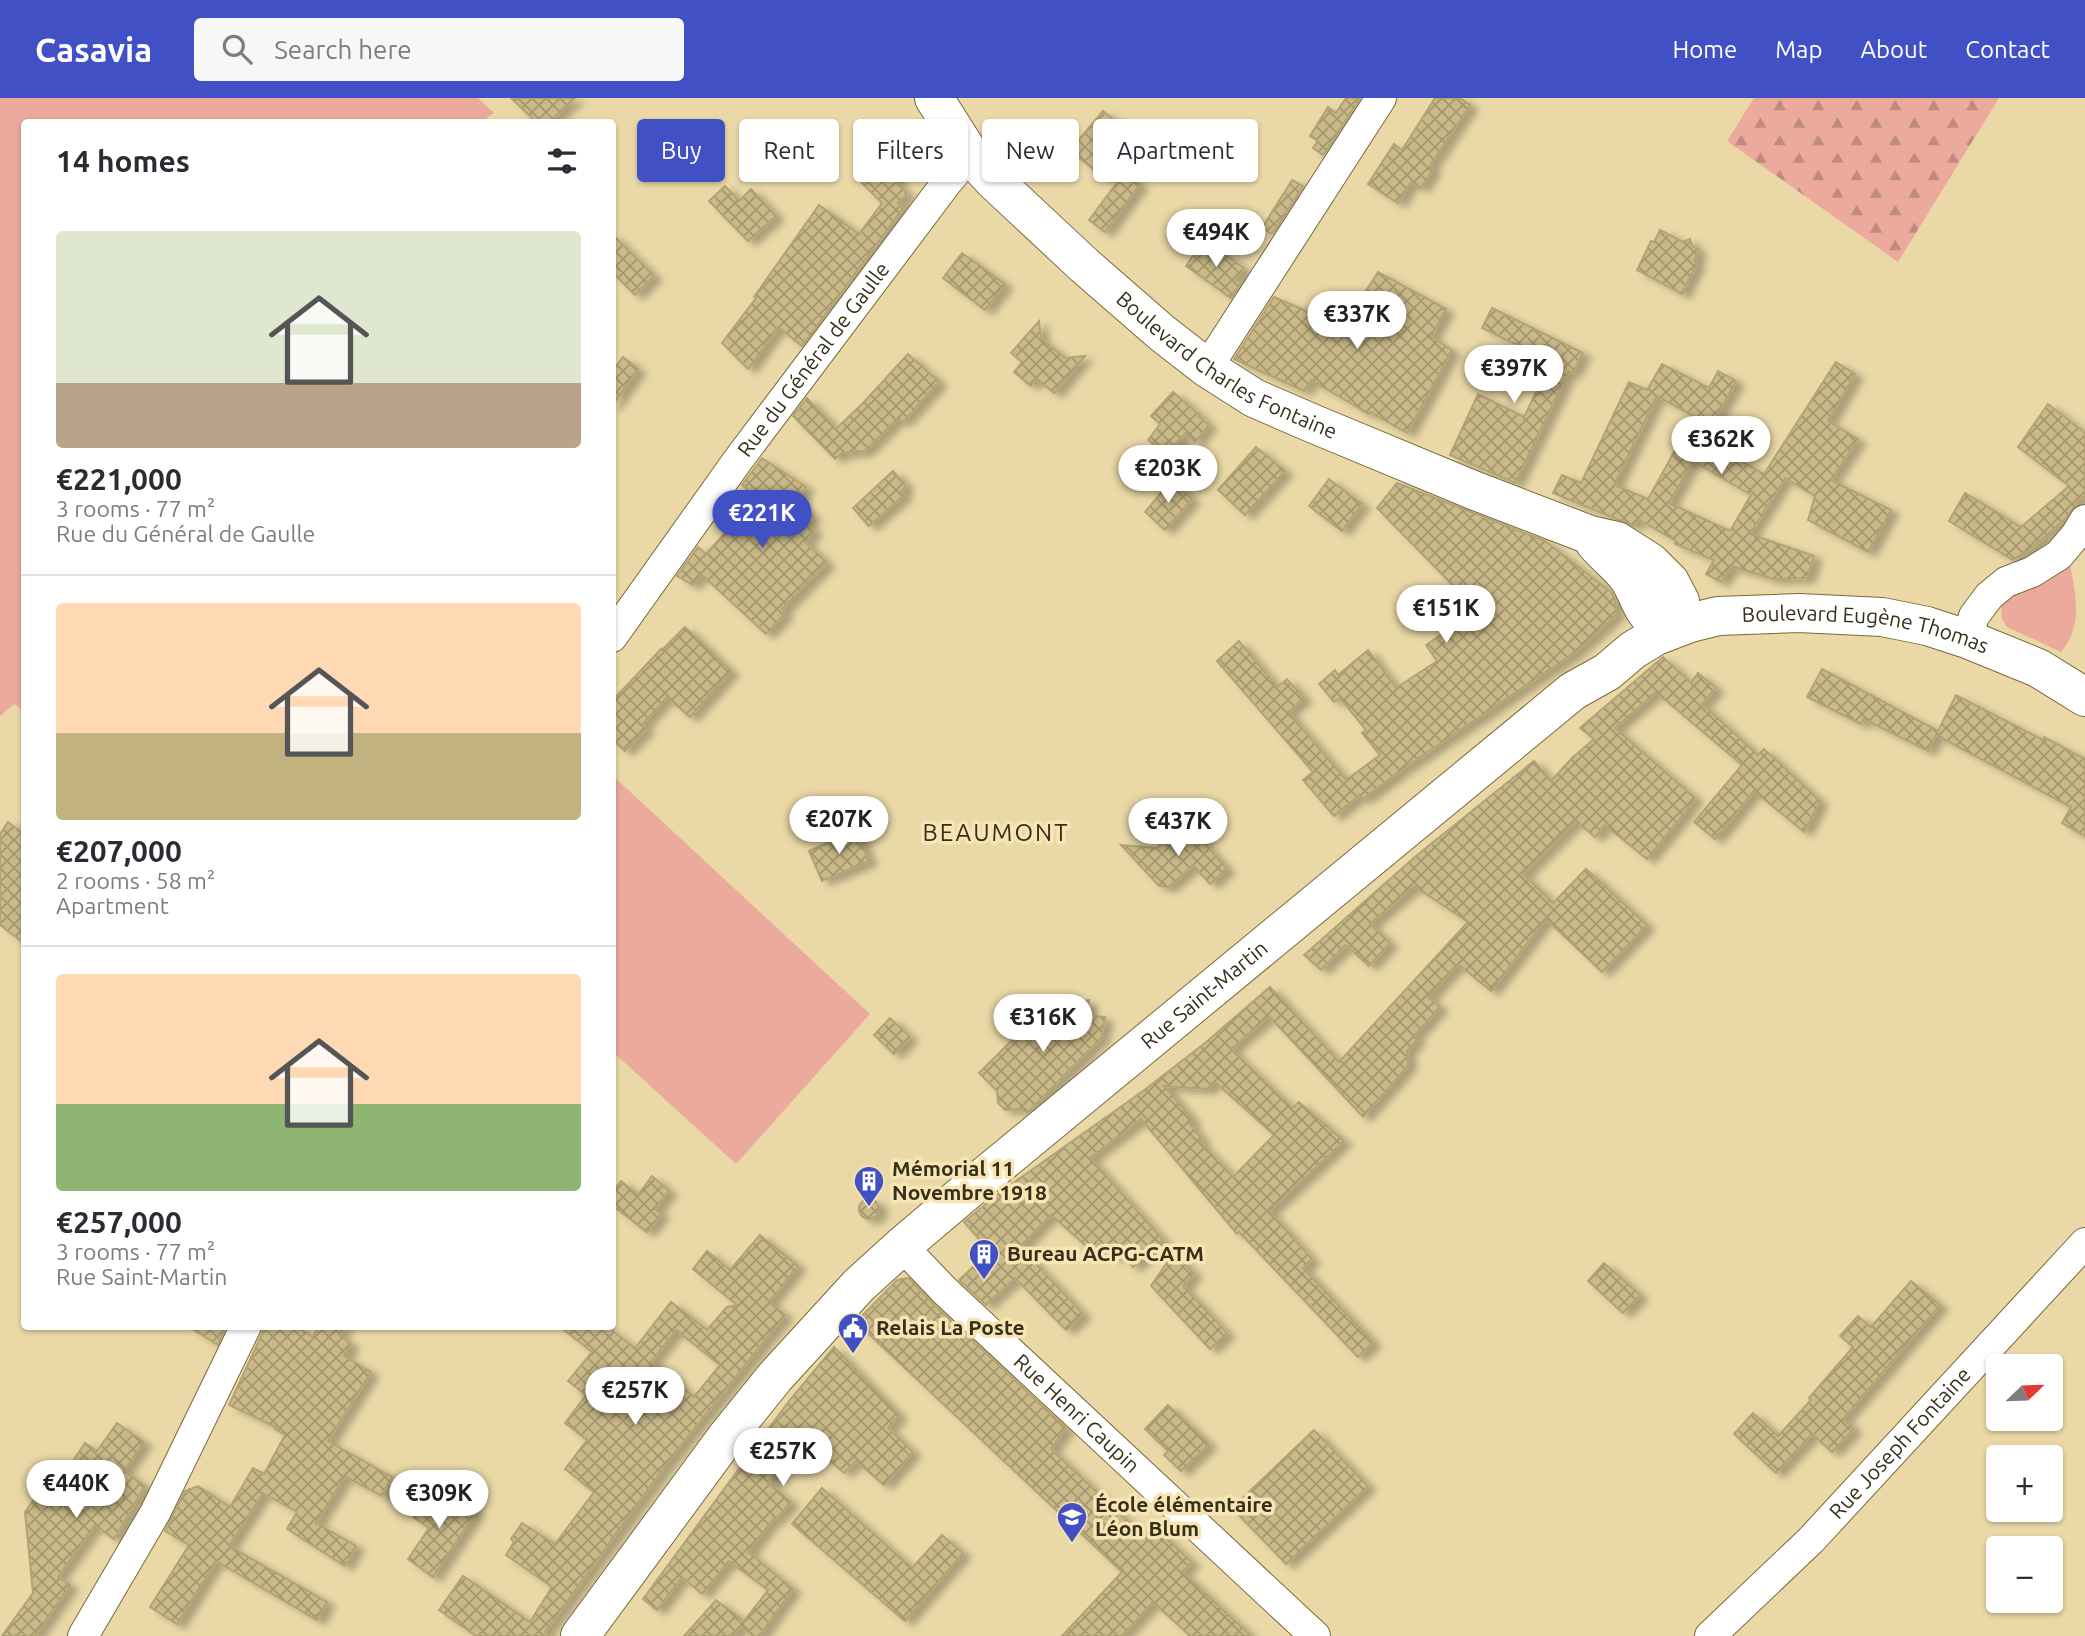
<!DOCTYPE html>
<meta charset="utf-8">
<style>
body{margin:0;font-family:Ubuntu,sans-serif;background:#f7f7f7;color:#2b2b33;height:100vh;display:flex;flex-direction:column;font-size:26px;white-space:nowrap}
*{box-sizing:border-box;margin:0}
p{font-size:23px;color:#7c7c81}
.icon{flex:none;width:38px;height:38px;fill:none;stroke:currentColor;stroke-width:2;stroke-linecap:round;stroke-linejoin:round}
.map{position:relative;flex:1;overflow:hidden}
.side{position:absolute;left:21px;top:21px;width:595px;height:1211px;display:flex;flex-direction:column;background:#fff;border-radius:7px;box-shadow:0 2px 5px #0004}
.side>*{flex:none}
.hud{position:absolute;left:637px;top:21px;width:665px;height:63px;display:flex;gap:14px}
.needle{width:46px;rotate:67deg}
.tools{position:absolute;left:1986px;top:1256px;display:grid;gap:14px}
.tools a{display:grid;place-items:center;width:77px;height:77px;border-radius:7px;background:#fff;box-shadow:0 2px 5px #0004;font-size:35px}
.price{position:absolute;translate:-50% -60px;padding:0 16px;border-radius:24px;background:#fff;color:#222;font-size:23px;line-height:46px;filter:drop-shadow(0 2px 4px #0008)}
.price::after{content:'';position:absolute;left:50%;top:42px;width:21px;height:16px;margin-left:-10px;background:inherit;clip-path:polygon(0 0,100% 0,50% 100%)}
.price.current{background:#4151c5;color:#fff}
ul{padding:0;list-style:none}
li{display:grid;align-content:center;gap:14px;height:371px;padding:0 35px}
li+li{border-top:2px solid #e1e1e2}
li span{display:grid;place-items:center;height:217px;border-radius:7px;color:#555}
li>.icon{margin-inline-start:auto}
span .icon{width:126px;height:126px;fill:#fffc;stroke-width:1}
li b{font-size:30px}
h2{display:flex;justify-content:space-between;align-items:center;height:84px;padding:0 35px;font-size:30px}
.pill{padding:0 24px;border-radius:7px;background:#fff;box-shadow:0 2px 5px #0004;font-size:24px;line-height:63px}
.pill.current{background:#4151c5;color:#fff}
header{display:flex;align-items:center;gap:42px;box-sizing:border-box;height:98px;padding:0 35px;background:#4151c5;color:#fff}
header strong{font-size:33px}
nav{display:flex;gap:38px;margin-inline-start:auto;font-size:24px}
.search{width:490px;height:63px;background:#f7f7f7;display:flex;align-items:center;gap:18px;box-sizing:border-box;padding:0 24px;border-radius:7px;color:#7c7c81;font-size:26px}
.map>svg:first-child{display:block}
.green{fill:#ebaa9c}
.forest{fill:url(#forest-firs)}
.building{fill:url(#building-cross-hatch);stroke:#b3a373;stroke-width:2;fill-rule:evenodd;filter:url(#shadow)}
.lines{fill:none;stroke-linecap:round;stroke-linejoin:round}
.street-casing{stroke:#78693b;stroke-width:32}
.secondary-casing{stroke:#78693b;stroke-width:40}
.street{stroke:#fff;stroke-width:30}
.secondary{stroke:#fff;stroke-width:38}
.labels{text-anchor:middle;stroke-width:7;stroke-linejoin:round;paint-order:stroke}
.street-label{font-size:21px;fill:#362f1b;stroke:#f7e6b4}
.poi-label{font-size:21px;font-weight:bold;fill:#362f1b;stroke:#f7e6b4;text-anchor:start}
.quarter-label{font-size:24px;letter-spacing:2px;fill:#362f1b;stroke:#f7e6b4}
</style>
<header>
<strong>Casavia</strong>
<div class="search"><svg class="icon" aria-label="search" viewBox="0 0 24 24"><circle cx="10" cy="10" r="6"/><path d="M15 15l6 6"/></svg>Search here</div>
<nav><a>Home</a><a>Map</a><a>About</a><a>Contact</a></nav>
</header>
<div class="map">
<svg width="2085" height="1538" viewBox="0 0 2085 1538">
<defs>
<pattern id="forest-firs" width="22" height="20" patternUnits="userSpaceOnUse" patternTransform="scale(1.75)"><rect width="22" height="20" fill="#ebaa9c"/><path d="M5 1l3.5 6h-7zM16 11l3.5 6h-7z" fill="#bf8b7e"/></pattern>
<pattern id="building-cross-hatch" width="8" height="8" patternUnits="userSpaceOnUse" patternTransform="scale(1.75)"><rect width="8" height="8" fill="#caba89"/><path d="M0 0l8 8M0 8l8-8" fill="none" stroke="#a5986f"/></pattern>
<filter id="shadow"><feDropShadow dx="8" dy="4.5" stdDeviation="3.5" flood-color="#0004"/></filter>
</defs>
<rect width="100%" height="100%" fill="#ead9a7"/>
<g class="green">
<path d="M 0,0 L 478,0 L 494,15 L 481,24 L 24,24 L 24,613 L 14,606 L 0,618 Z"/>
<path d="M 2070,467 C 2076,497 2083,528 2061,554 L 2007,529 L 2002,521 L 2001,505 L 2013,492 L 2055,478 Z"/>
<path d="M 612,677 L 870,916 L 736,1066 L 613,954 Z"/>
</g>
<path class="forest" d="M 1754,0 L 1999,0 L 1898,164 L 1727,43 Z"/>
<g class="building">
<path d="M 511,0 L 575,0 L 550,24 L 536,24 Z"/>
<path d="M 1346,0 L 1360,0 L 1323,57 L 1313,50 L 1318,43 L 1310,38 L 1328,9 L 1336,15 Z"/>
<path d="M 1435,0 L 1460,0 L 1470,7 L 1429,69 L 1433,71 L 1421,90 L 1411,84 L 1398,105 L 1368,86 L 1394,46 L 1402,52 Z"/>
<path d="M 1103,13 L 1124,30 L 1118,37 L 1132,49 L 1105,81 L 1070,52 Z"/>
<path d="M 908,37 L 924,54 L 894,82 L 907,96 L 898,105 L 903,110 L 802,248 L 778,229 L 748,271 L 722,245 L 756,200 L 754,199 L 819,107 L 859,136 L 882,105 L 859,82 Z"/>
<path d="M 1124,75 L 1140,86 L 1105,134 L 1089,122 Z"/>
<path d="M 1292,82 L 1303,88 L 1272,136 L 1262,130 Z"/>
<path d="M 725,88 L 739,103 L 751,91 L 776,118 L 748,143 L 709,103 Z"/>
<path d="M 1660,132 L 1683,144 L 1690,141 L 1692,148 L 1699,152 L 1694,163 L 1697,165 L 1682,196 L 1637,172 L 1651,143 L 1654,144 Z"/>
<path d="M 612,136 L 654,178 L 635,197 L 612,174 Z"/>
<path d="M 1204,142 L 1244,170 L 1236,182 L 1241,184 L 1231,200 L 1186,168 Z"/>
<path d="M 962,155 L 1005,186 L 985,212 L 943,180 Z"/>
<path d="M 1378,174 L 1446,211 L 1431,239 L 1452,252 L 1407,335 L 1370,314 L 1369,316 L 1311,282 L 1304,293 L 1234,261 L 1274,199 L 1302,211 L 1339,235 Z"/>
<path d="M 1492,210 L 1583,255 L 1573,275 L 1569,273 L 1515,385 L 1450,357 L 1478,296 L 1524,319 L 1551,263 L 1482,230 Z"/>
<path d="M 1039,223 L 1041,241 L 1065,260 L 1085,258 L 1054,295 L 1036,280 L 1031,288 L 1014,274 L 1022,264 L 1011,255 Z"/>
<path d="M 908,256 L 939,284 L 903,324 L 898,320 L 865,353 L 842,355 L 835,361 L 793,318 L 807,300 L 836,331 L 864,304 Z"/>
<path d="M 623,259 L 638,271 L 612,308 L 612,273 Z"/>
<path d="M 1836,264 L 1855,276 L 1828,323 L 1858,341 L 1831,382 L 1891,412 L 1868,454 L 1808,422 L 1815,398 L 1785,380 L 1750,436 L 1814,458 L 1807,480 L 1774,481 L 1731,468 L 1721,484 L 1706,476 L 1714,462 L 1675,446 L 1676,443 L 1638,421 L 1634,428 L 1553,395 L 1562,377 L 1581,385 L 1629,284 L 1647,292 L 1662,266 L 1709,290 L 1718,273 L 1736,283 L 1704,342 L 1764,376 ZM 1657,298 L 1694,318 L 1648,401 L 1614,387 ZM 1693,363 L 1751,397 L 1730,433 L 1669,405 Z"/>
<path d="M 1173,294 L 1201,318 L 1199,319 L 1209,327 L 1195,344 L 1186,335 L 1166,356 L 1148,342 L 1160,326 L 1151,318 Z"/>
<path d="M 2048,306 L 2085,335 L 2085,400 L 2082,398 L 2066,420 L 2034,448 L 2013,462 L 1949,423 L 1965,395 L 2021,429 L 2069,388 L 2018,349 Z"/>
<path d="M 1256,349 L 1285,373 L 1245,417 L 1218,392 Z"/>
<path d="M 762,360 L 806,389 L 795,405 L 813,418 L 807,426 L 814,433 L 805,444 L 827,465 L 782,511 L 785,516 L 766,536 L 701,476 L 693,487 L 677,478 L 698,449 L 706,456 L 756,400 L 742,387 Z"/>
<path d="M 893,373 L 906,388 L 901,393 L 904,397 L 869,428 L 853,410 Z"/>
<path d="M 1329,381 L 1362,406 L 1342,433 L 1309,408 Z"/>
<path d="M 1171,383 L 1192,401 L 1165,432 L 1145,414 Z"/>
<path d="M 1397,385 L 1545,443 L 1612,495 L 1615,501 L 1616,517 L 1574,555 L 1407,668 L 1363,701 L 1360,697 L 1334,718 L 1303,682 L 1313,674 L 1217,563 L 1239,543 L 1277,589 L 1287,581 L 1304,600 L 1288,614 L 1346,682 L 1380,657 L 1362,635 L 1366,632 L 1340,600 L 1334,604 L 1319,586 L 1335,572 L 1338,577 L 1368,552 L 1396,590 L 1437,563 L 1426,547 L 1460,524 L 1473,508 L 1377,410 Z"/>
<path d="M 685,529 L 731,573 L 690,619 L 667,599 L 642,627 L 646,631 L 625,653 L 612,641 L 612,603 L 661,551 L 662,552 Z"/>
<path d="M 1663,559 L 1691,585 L 1698,575 L 1716,590 L 1702,606 L 1758,657 L 1764,651 L 1820,703 L 1804,734 L 1754,693 L 1715,741 L 1694,724 L 1742,667 L 1656,594 L 1615,630 L 1695,700 L 1679,722 L 1647,761 L 1605,727 L 1595,739 L 1576,723 L 1523,776 L 1553,805 L 1586,771 L 1647,827 L 1602,874 L 1546,821 L 1491,893 L 1458,866 L 1428,899 L 1440,909 L 1413,939 L 1417,942 L 1407,953 L 1408,968 L 1363,1019 L 1269,918 L 1231,951 L 1292,1010 L 1299,1004 L 1344,1043 L 1269,1113 L 1312,1161 L 1303,1170 L 1373,1244 L 1358,1259 L 1239,1134 L 1237,1136 L 1141,1021 L 1090,1060 L 1163,1142 L 1133,1169 L 1119,1154 L 1113,1159 L 1100,1146 L 1093,1154 L 1051,1117 L 1020,1149 L 1083,1216 L 1066,1232 L 1015,1180 L 986,1207 L 959,1182 L 990,1153 L 964,1124 L 999,1095 L 1143,993 L 1205,945 L 1270,889 L 1339,964 L 1468,824 L 1414,788 L 1370,826 L 1390,845 L 1369,868 L 1346,847 L 1321,872 L 1304,857 L 1416,758 L 1534,663 L 1551,683 L 1572,660 L 1594,641 L 1580,630 ZM 1215,984 L 1274,1037 L 1233,1079 L 1199,1043 L 1202,1041 L 1189,1025 L 1193,1022 L 1164,988 L 1207,991 Z"/>
<path d="M 1822,571 L 1938,633 L 1956,597 L 2043,642 L 2044,639 L 2085,661 L 2085,738 L 2062,725 L 2071,709 L 1936,637 L 1928,653 L 1864,621 L 1861,626 L 1807,599 Z"/>
<path d="M 1185,723 L 1227,771 L 1210,786 L 1193,767 L 1169,789 L 1159,788 L 1121,747 L 1157,750 Z"/>
<path d="M 8,724 L 24,736 L 24,845 L 0,827 L 0,736 Z"/>
<path d="M 856,732 L 869,763 L 822,783 L 809,753 Z"/>
<path d="M 1054,900 L 1063,908 L 1089,902 L 1088,917 L 1105,919 L 1101,940 L 1027,1015 L 1022,1011 L 1005,1012 L 998,1005 L 997,993 L 979,975 Z"/>
<path d="M 890,920 L 910,939 L 894,956 L 874,937 Z"/>
<path d="M 652,1078 L 669,1093 L 655,1111 L 661,1116 L 647,1134 L 612,1107 L 612,1094 L 621,1083 L 638,1097 Z"/>
<circle cx="869" cy="1111" r="10"/>
<path d="M 760,1137 L 798,1168 L 769,1204 L 785,1217 L 670,1361 L 545,1534 L 550,1538 L 476,1538 L 439,1512 L 463,1478 L 530,1524 L 552,1489 L 506,1457 L 514,1444 L 511,1441 L 522,1425 L 555,1446 L 594,1394 L 565,1371 L 587,1342 L 565,1325 L 586,1297 L 568,1283 L 592,1254 L 559,1228 L 606,1228 L 635,1250 L 671,1204 L 707,1232 L 727,1209 L 737,1207 L 693,1171 L 707,1153 L 730,1172 ZM 676,1232 L 720,1267 L 694,1299 L 651,1264 Z"/>
<path d="M 1174,1154 L 1194,1176 L 1183,1188 L 1227,1235 L 1210,1251 L 1151,1188 Z"/>
<path d="M 1604,1165 L 1640,1197 L 1623,1215 L 1588,1183 Z"/>
<path d="M 909,1180 L 933,1206 L 1066,1330 L 1051,1351 L 1150,1444 L 1159,1434 L 1192,1464 L 1182,1474 L 1251,1538 L 1190,1538 L 1153,1504 L 1122,1538 L 1062,1538 L 1122,1474 L 856,1224 L 897,1182 Z"/>
<path d="M 1911,1183 L 1940,1207 L 1843,1321 L 1854,1331 L 1832,1354 L 1812,1336 L 1776,1375 L 1734,1336 L 1753,1315 L 1778,1338 L 1811,1302 L 1809,1300 L 1853,1249 L 1840,1238 L 1858,1218 L 1871,1229 Z"/>
<path d="M 188,1228 L 226,1228 L 218,1247 Z"/>
<path d="M 263,1228 L 296,1228 L 313,1239 L 319,1228 L 345,1228 L 339,1237 L 351,1246 L 344,1258 L 371,1274 L 328,1343 L 392,1379 L 382,1398 L 345,1378 L 316,1425 L 356,1448 L 345,1468 L 287,1431 L 297,1414 L 263,1395 L 229,1448 L 327,1504 L 317,1522 L 216,1463 L 177,1526 L 150,1509 L 189,1447 L 165,1433 L 185,1393 L 198,1388 L 230,1409 L 253,1370 L 264,1376 L 285,1337 L 275,1331 L 276,1329 L 229,1307 L 262,1236 Z"/>
<path d="M 834,1249 L 899,1317 L 888,1330 L 913,1354 L 884,1387 L 856,1363 L 844,1375 L 803,1340 L 768,1385 L 791,1404 L 776,1421 L 774,1420 L 748,1454 L 793,1491 L 759,1538 L 753,1538 L 741,1528 L 732,1538 L 684,1538 L 716,1502 L 744,1523 L 768,1492 L 729,1463 L 702,1496 L 682,1479 L 657,1512 L 643,1501 L 789,1303 Z"/>
<path d="M 1168,1307 L 1209,1346 L 1181,1373 L 1164,1357 L 1168,1353 L 1145,1331 Z"/>
<path d="M 117,1325 L 144,1344 L 124,1373 L 145,1388 L 114,1441 L 95,1427 L 58,1479 L 70,1487 L 35,1538 L 2,1538 L 33,1495 L 25,1414 L 39,1394 L 48,1400 L 85,1345 L 97,1353 Z"/>
<path d="M 1314,1332 L 1368,1388 L 1286,1466 L 1232,1410 Z"/>
<path d="M 433,1390 L 457,1406 L 459,1402 L 476,1414 L 433,1479 L 408,1461 L 429,1430 L 413,1419 Z"/>
<path d="M 822,1390 L 912,1470 L 942,1437 L 963,1455 L 905,1523 L 792,1426 Z"/>
</g>
<g class="lines">
<g class="street-casing">
<g id="street">
<path d="M 1207,270 L 1381,0"/>
<path id="s1" d="M 612,539 L 738,362 L 948,83 L 970,57"/>
<path d="M 1967,541 L 1974,518 L 1989,498 L 2006,484 L 2032,474 L 2059,457 L 2076,437 L 2085,422"/>
<path id="s2" d="M 902,1148 L 945,1193 L 1315,1538"/>
<path d="M 83,1538 L 155,1415 L 246,1228"/>
<path id="s3" d="M 1710,1538 L 1811,1442 L 2085,1145"/>
</g>
</g>
<g class="secondary-casing">
<g id="secondary">
<path id="s4" d="M 934,0 L 970,57 L 994,83 L 1085,168 L 1162,235 L 1207,270 L 1254,300 L 1314,326 L 1473,392 L 1590,437 L 1617,443 L 1650,464 L 1670,484 L 1680,503"/>
<path d="M 1595,445 C 1605,457 1616,465 1626,477 C 1640,495 1639,514 1659,526"/>
<path id="s5" d="M 580,1538 L 725,1341 L 775,1279 L 859,1187 L 902,1148 L 974,1087 L 1573,593 L 1607,574 L 1633,552 L 1656,538 L 1690,525 L 1718,518 L 1799,515 L 1882,519 L 1927,528 L 1967,541 L 2038,570 L 2085,599"/>
</g>
</g>
<use href="#street" class="street"/>
<use href="#secondary" class="secondary"/>
</g>
<defs>
<g id="building-pin" transform="scale(1.575)"><path d="M0 17L-7.5 6A9.5 9.5 0 1 1 7.5 6Z" fill="#4151c5" stroke="#f7e6b4"/><path d="M-4-6H4V6H1V3H-1V6H-4ZM-2.5-4.3h1.7v1.8h-1.7ZM.8-4.3h1.7v1.8H.8ZM-2.5-1h1.7V.8h-1.7ZM.8-1h1.7V.8H.8Z" fill="#fff"/></g>
<g id="civic-pin" transform="scale(1.575)"><path d="M0 17L-7.5 6A9.5 9.5 0 1 1 7.5 6Z" fill="#4151c5" stroke="#f7e6b4"/><path d="M-.6-6.5H3V-4.5H.6V-3L4-1V1h2V6H-6V1h2V-1L-.6-3ZM-1.2 2.5V6h2.4V2.5Z" fill="#fff"/></g>
<g id="school-pin" transform="scale(1.575)"><path d="M0 17L-7.5 6A9.5 9.5 0 1 1 7.5 6Z" fill="#4151c5" stroke="#f7e6b4"/><path d="M0-5L7-2L0 1L-7-2ZM-4 1L0 2.5L4 1V4Q0 6-4 4Z" fill="#fff"/></g>
</defs>
<g fill-rule="evenodd">
<use href="#building-pin" x="869" y="1083"/>
<use href="#building-pin" x="984" y="1156"/>
<use href="#civic-pin" x="853" y="1230"/>
<use href="#school-pin" x="1072" y="1419"/>
</g>
<g class="labels">
<g class="street-label">
<text dy="7" stroke="none"><textPath href="#s1" startOffset="343">Rue du Général de Gaulle</textPath></text>
<text dy="7" stroke="none"><textPath href="#s4" startOffset="402">Boulevard Charles Fontaine</textPath></text>
<text dy="7" stroke="none"><textPath href="#s5" startOffset="1692">Boulevard Eugène Thomas</textPath></text>
<text dy="7" stroke="none"><textPath href="#s5" startOffset="900">Rue Saint-Martin</textPath></text>
<text dy="7" stroke="none"><textPath href="#s2" startOffset="242">Rue Henri Caupin</textPath></text>
<text dy="7" stroke="none"><textPath href="#s3" startOffset="271">Rue Joseph Fontaine</textPath></text>
</g>
<g class="poi-label">
<text x="892" y="1078">Mémorial 11<tspan x="892" dy="24">Novembre 1918</tspan></text>
<text x="1007" y="1163">Bureau ACPG-CATM</text>
<text x="876" y="1237">Relais La Poste</text>
<text x="1095" y="1414">École élémentaire<tspan x="1095" dy="24">Léon Blum</tspan></text>
</g>
<g class="quarter-label">
<text x="996" y="743">BEAUMONT</text>
</g>
</g>
</svg>
<div class="tools">
<a><svg class="needle" viewBox="-14 -14 28 28"><path d="M0-13l5 13h-10z" fill="#e53935"/><path d="M0 13l5-13h-10z" fill="#7c7c81"/></svg></a>
<a>+</a>
<a>−</a>
</div>
<b class="price" style="left:1216px;top:171px">€494K</b>
<b class="price" style="left:1357px;top:253px">€337K</b>
<b class="price" style="left:1514px;top:307px">€397K</b>
<b class="price" style="left:1721px;top:378px">€362K</b>
<b class="price" style="left:1168px;top:407px">€203K</b>
<b class="price current" style="left:762px;top:452px">€221K</b>
<b class="price" style="left:1446px;top:547px">€151K</b>
<b class="price" style="left:839px;top:758px">€207K</b>
<b class="price" style="left:1178px;top:760px">€437K</b>
<b class="price" style="left:1043px;top:956px">€316K</b>
<b class="price" style="left:635px;top:1329px">€257K</b>
<b class="price" style="left:783px;top:1390px">€257K</b>
<b class="price" style="left:76px;top:1422px">€440K</b>
<b class="price" style="left:439px;top:1432px">€309K</b>
<div class="hud">
<a class="pill current">Buy</a>
<a class="pill">Rent</a>
<a class="pill">Filters</a>
<a class="pill">New</a>
<a class="pill">Apartment</a>
</div>
<section class="side">
<h2>14 homes<svg class="icon" aria-label="filters" viewBox="0 0 24 24"><path d="M4 7h16M4 17h16"/><circle cx="9" cy="7" r="2"/><circle cx="15" cy="17" r="2"/></svg></h2>
<ul>
<li><span style="background:linear-gradient(#dfe7d0 70%,#b9a48a 0)"><svg class="icon" aria-label="home" viewBox="0 0 24 24"><path d="M3 11l9-7 9 7M6 9v11h12V9"/></svg></span><div><b>€221,000</b><p>3 rooms · 77 m²</p><p>Rue du Général de Gaulle</p></div></li>
<li><span style="background:linear-gradient(#ffd9b3 60%,#c2b280 0)"><svg class="icon" aria-label="home" viewBox="0 0 24 24"><path d="M3 11l9-7 9 7M6 9v11h12V9"/></svg></span><div><b>€207,000</b><p>2 rooms · 58 m²</p><p>Apartment</p></div></li>
<li><span style="background:linear-gradient(#ffd9b3 60%,#8fb573 0)"><svg class="icon" aria-label="home" viewBox="0 0 24 24"><path d="M3 11l9-7 9 7M6 9v11h12V9"/></svg></span><div><b>€257,000</b><p>3 rooms · 77 m²</p><p>Rue Saint-Martin</p></div></li>
</ul>
</section>
</div>
